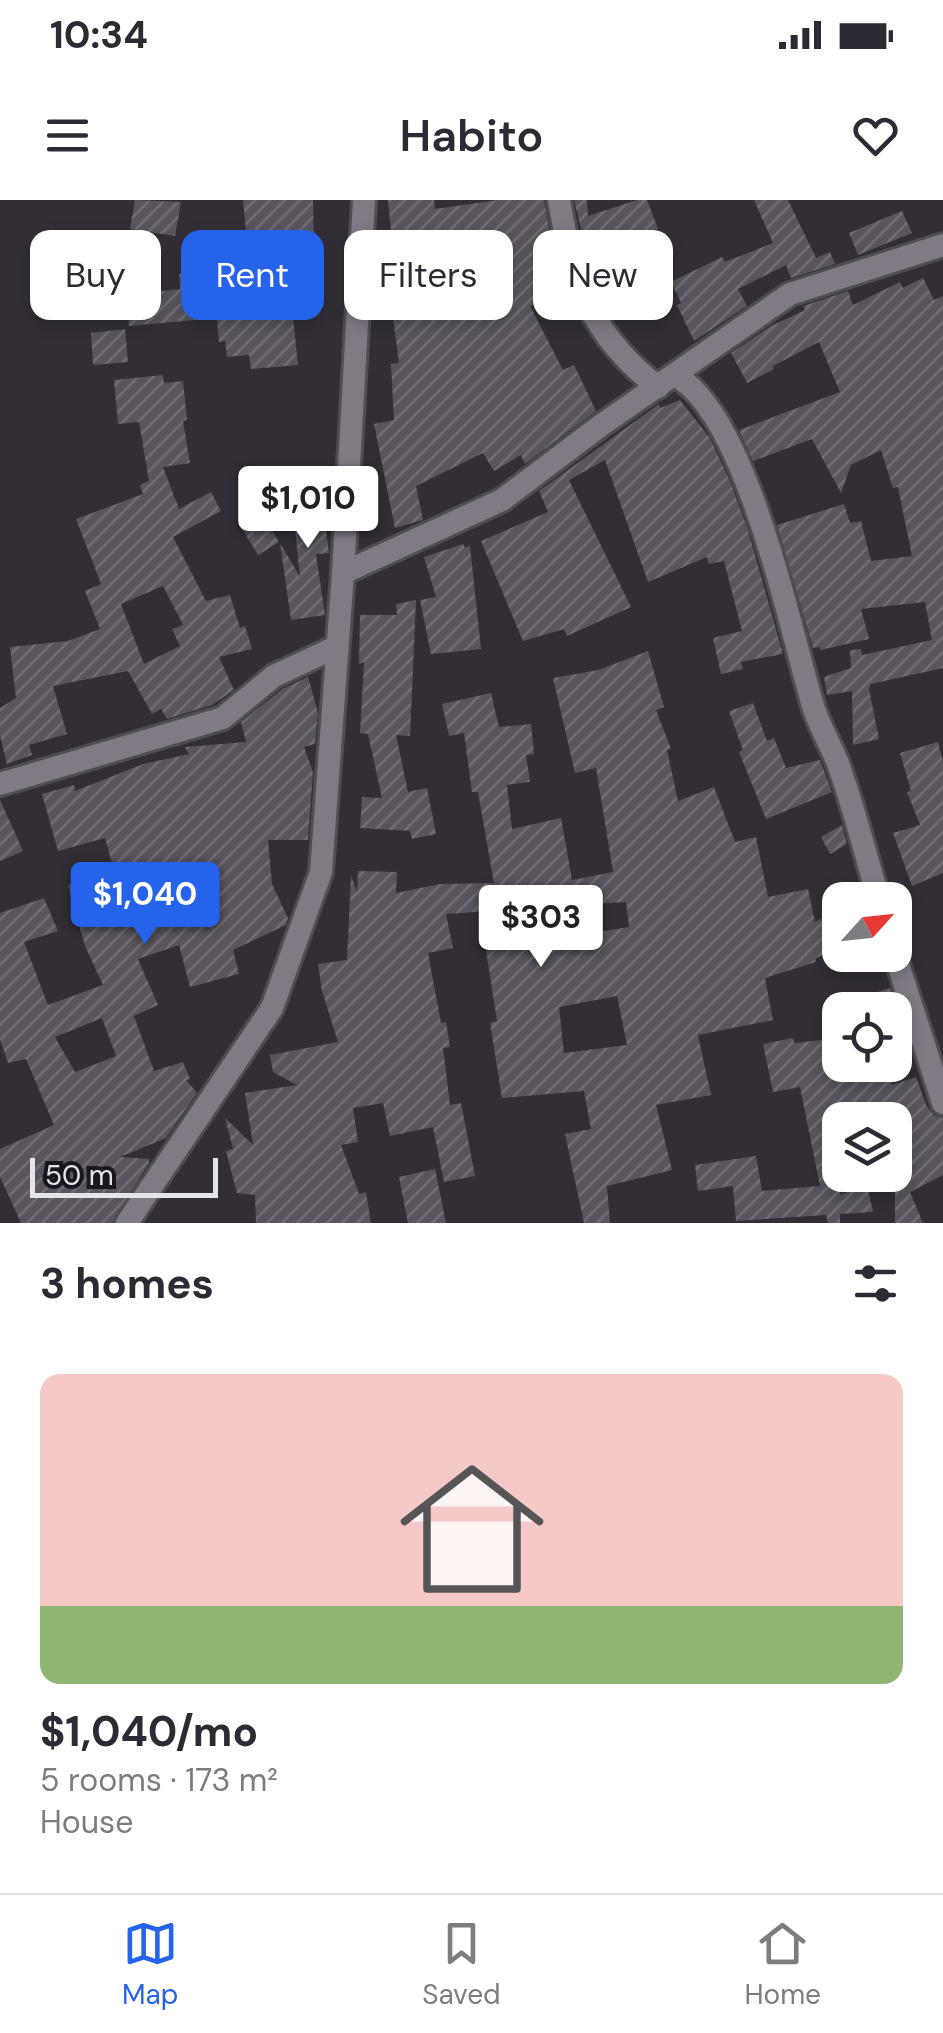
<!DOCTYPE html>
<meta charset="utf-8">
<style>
body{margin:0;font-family:"DM Sans",sans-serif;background:#f7f7f7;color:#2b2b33;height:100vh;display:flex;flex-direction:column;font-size:38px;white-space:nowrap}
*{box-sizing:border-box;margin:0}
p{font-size:32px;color:#7c7c81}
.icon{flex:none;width:55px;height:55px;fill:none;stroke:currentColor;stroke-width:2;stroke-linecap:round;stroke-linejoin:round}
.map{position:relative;height:1023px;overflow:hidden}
.sheet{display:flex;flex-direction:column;background:#fff;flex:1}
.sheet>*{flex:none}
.top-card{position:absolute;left:30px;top:30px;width:885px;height:90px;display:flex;gap:20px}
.needle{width:65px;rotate:63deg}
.controls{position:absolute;left:822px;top:682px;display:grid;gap:20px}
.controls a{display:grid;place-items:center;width:90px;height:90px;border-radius:20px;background:#fff;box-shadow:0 5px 15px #0003;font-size:50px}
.scale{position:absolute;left:30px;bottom:25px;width:188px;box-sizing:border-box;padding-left:10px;border:5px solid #e7e4e9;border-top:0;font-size:28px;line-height:35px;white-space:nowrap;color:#e7e4e9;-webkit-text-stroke:8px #19171b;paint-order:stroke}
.price{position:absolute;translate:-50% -85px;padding:0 22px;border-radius:10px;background:#fff;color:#222;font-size:32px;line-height:65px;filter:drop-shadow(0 2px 5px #0008)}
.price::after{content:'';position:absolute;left:50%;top:60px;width:30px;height:22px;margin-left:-15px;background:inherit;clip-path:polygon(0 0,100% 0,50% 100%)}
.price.on{background:#2563eb;color:#fff}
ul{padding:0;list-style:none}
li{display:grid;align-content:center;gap:20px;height:530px;padding:0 40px}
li+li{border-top:2px solid #e1e1e2}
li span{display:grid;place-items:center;height:310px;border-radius:20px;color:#555}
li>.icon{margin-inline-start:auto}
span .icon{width:180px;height:180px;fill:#fffc;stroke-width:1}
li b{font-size:42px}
h2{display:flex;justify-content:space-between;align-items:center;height:120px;padding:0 40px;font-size:42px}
.tag{padding:0 35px;border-radius:20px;background:#fff;box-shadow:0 5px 15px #0003;font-size:35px;line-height:90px}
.tag.on{background:#2563eb;color:#fff}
.status{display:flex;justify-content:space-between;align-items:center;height:70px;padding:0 50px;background:#fff;direction:ltr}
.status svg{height:28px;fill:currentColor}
header{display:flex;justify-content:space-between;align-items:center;height:130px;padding:0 40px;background:#fff;font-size:45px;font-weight:600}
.dock{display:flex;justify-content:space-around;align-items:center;height:140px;border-top:2px solid #e1e1e2;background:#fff;font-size:28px;color:#7c7c81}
.dock a{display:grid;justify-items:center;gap:5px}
.dock .on{color:#2563eb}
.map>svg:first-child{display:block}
.building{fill:url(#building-hatch);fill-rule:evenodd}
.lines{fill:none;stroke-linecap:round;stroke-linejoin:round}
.minor-casing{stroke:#504c53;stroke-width:28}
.minor{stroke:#7f7a84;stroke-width:22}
</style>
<div class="status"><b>10:34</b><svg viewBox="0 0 49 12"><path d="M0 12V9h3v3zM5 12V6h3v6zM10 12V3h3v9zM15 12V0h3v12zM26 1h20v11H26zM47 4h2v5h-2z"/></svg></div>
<header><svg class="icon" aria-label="menu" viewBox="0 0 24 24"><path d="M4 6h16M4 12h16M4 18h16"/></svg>Habito<svg class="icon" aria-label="heart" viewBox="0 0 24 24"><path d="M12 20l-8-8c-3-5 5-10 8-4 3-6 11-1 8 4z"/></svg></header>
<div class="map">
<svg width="943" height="1023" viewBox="0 0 943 1023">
<defs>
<pattern id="building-hatch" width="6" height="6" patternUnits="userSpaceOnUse" patternTransform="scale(2.5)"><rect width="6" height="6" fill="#59545d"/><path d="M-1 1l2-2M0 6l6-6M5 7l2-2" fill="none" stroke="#716c74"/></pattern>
</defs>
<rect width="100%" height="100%" fill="#332e36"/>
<g class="building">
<path d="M 135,0 L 181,2 L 175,36 L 130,29 Z"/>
<path d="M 243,0 L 313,0 L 314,58 L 276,52 L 275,40 L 247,42 Z"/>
<path d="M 388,0 L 434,0 L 435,9 L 498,0 L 544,0 L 550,33 L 539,36 L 557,97 L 530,106 L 563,170 L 574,165 L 596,211 L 525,264 L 521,255 L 494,271 L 483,253 L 416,286 L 423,320 L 395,328 L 374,224 L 394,220 L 391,164 L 399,163 L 393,118 L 414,115 L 401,42 L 392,43 ZM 493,40 L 503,75 L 460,89 L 453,46 Z"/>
<path d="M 574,0 L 587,0 L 588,16 L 637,0 L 647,0 L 658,29 L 639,37 L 638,34 L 592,54 L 592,60 L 589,61 Z"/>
<path d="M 754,0 L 788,0 L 816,58 L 830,52 L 835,64 L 791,78 L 786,65 L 738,89 L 747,106 L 694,141 L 677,105 L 681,103 L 671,82 L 722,57 L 725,62 L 773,43 Z"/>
<path d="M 902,11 L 912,33 L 858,55 L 849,33 Z"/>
<path d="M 314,62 L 318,106 L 292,107 L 298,165 L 251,169 L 249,155 L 227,157 L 225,141 L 219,142 L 217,118 L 129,126 L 126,95 L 180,89 L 179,74 L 202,72 L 204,84 L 213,84 L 214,97 L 278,90 L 277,65 Z"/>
<path d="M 923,78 L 934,100 L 943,96 L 943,468 L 871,484 L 869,489 L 879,539 L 853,545 L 852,491 L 827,495 L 824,477 L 851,468 L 850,450 L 861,449 L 862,455 L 932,440 L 925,402 L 861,409 L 869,439 L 820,450 L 820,447 L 813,448 L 777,325 L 844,304 L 850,323 L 861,321 L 871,361 L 912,356 L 898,287 L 893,288 L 881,250 L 851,265 L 841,293 L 812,239 L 753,261 L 739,230 L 840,192 L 819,142 L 773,166 L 774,169 L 747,183 L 731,153 L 771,126 L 805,110 L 803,106 L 848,91 L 853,105 L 900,82 L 903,88 Z"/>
<path d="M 125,129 L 128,162 L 93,165 L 91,133 Z"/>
<path d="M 163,175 L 164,183 L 183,181 L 187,220 L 183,221 L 190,263 L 163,267 L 179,309 L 211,292 L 221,311 L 173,337 L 206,401 L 230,395 L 240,428 L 245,426 L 252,449 L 219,457 L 234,490 L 212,505 L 167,519 L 161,509 L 152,514 L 128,471 L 53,486 L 67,534 L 29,545 L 32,555 L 7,564 L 0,536 L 0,508 L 16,498 L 10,447 L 68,441 L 100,429 L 85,391 L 101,384 L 76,319 L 143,294 L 140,285 L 149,281 L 139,222 L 118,224 L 114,180 ZM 163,386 L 183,425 L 172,429 L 180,446 L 144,464 L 121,404 Z"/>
<path d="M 680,200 L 710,238 L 730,281 L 748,330 L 783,454 L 741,462 L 743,469 L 721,474 L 713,438 L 742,431 L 724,361 L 709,364 L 707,357 L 648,382 L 605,260 L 569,280 L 631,407 L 567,436 L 564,429 L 523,441 L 481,341 L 548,312 L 539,291 L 659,204 L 660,208 Z"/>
<path d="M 333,284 L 331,314 L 324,315 L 329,353 L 316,354 L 325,415 L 291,420 L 280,343 L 300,377 L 291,289 Z"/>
<path d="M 259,309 L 279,342 L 258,355 L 238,322 Z"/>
<path d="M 463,344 L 465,348 L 470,346 L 481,449 L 431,454 L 420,400 L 436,397 L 424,357 Z"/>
<path d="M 416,400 L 410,536 L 396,535 L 408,592 L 427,588 L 436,634 L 412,639 L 410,631 L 360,628 L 362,597 L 382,598 L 368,534 L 360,533 L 364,462 L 359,464 L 360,415 L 397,415 L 396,404 Z"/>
<path d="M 648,451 L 664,507 L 656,510 L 671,549 L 667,550 L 678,601 L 714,587 L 735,642 L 756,637 L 768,697 L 808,689 L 815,722 L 840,708 L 840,745 L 815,759 L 816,762 L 765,778 L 773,820 L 698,835 L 711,895 L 656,905 L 672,970 L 607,986 L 610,1023 L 584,1023 L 565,934 L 591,929 L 584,891 L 502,898 L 490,823 L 497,821 L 486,750 L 629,727 L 626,702 L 446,714 L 453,748 L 428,753 L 441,823 L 446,822 L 450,847 L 443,848 L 450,905 L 461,903 L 475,976 L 444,982 L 433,927 L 390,936 L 383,903 L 353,908 L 358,942 L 341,945 L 359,994 L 366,992 L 371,1023 L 256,1023 L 255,995 L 237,993 L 226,951 L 233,949 L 225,918 L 253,945 L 245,893 L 297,885 L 273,872 L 270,855 L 338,842 L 322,791 L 318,764 L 347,760 L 351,676 L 357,692 L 358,671 L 397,672 L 396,693 L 440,684 L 494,683 L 478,592 L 472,592 L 464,533 L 449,536 L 442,504 L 491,493 L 499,527 L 531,524 L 534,554 L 526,555 L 530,582 L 507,585 L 512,629 L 561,618 L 572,680 L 613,672 L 596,568 L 575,573 L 553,478 L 598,470 ZM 617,796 L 627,845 L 564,853 L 559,807 Z"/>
<path d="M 308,477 L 318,513 L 315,544 L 304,547 L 313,572 L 308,640 L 268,640 L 272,684 L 288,718 L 286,725 L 233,750 L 239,774 L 190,787 L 179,745 L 138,759 L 158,805 L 134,816 L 154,871 L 183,862 L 190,879 L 186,880 L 197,893 L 166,938 L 120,957 L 149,959 L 149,963 L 112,1023 L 21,1023 L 0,977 L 0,949 L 54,925 L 26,859 L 8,863 L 0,839 L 0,713 L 44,698 L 58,731 L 24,742 L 48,805 L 103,785 L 85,746 L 68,685 L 116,678 L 105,638 L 58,651 L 42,594 L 74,585 L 75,591 L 143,564 L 189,554 L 185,547 L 246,542 L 241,522 L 282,489 ZM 102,818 L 116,856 L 75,872 L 55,837 Z"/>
<path d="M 753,503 L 767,541 L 774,538 L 786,568 L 820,560 L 832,592 L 766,619 L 739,552 L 743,550 L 729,511 Z"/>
<path d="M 938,542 L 943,561 L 943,673 L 912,686 L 893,633 L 920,625 L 907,592 L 911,591 L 900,553 Z"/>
<path d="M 0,600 L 23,651 L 0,661 Z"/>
<path d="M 842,625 L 847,644 L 830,654 L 821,637 Z"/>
<path d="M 890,788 L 896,807 L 885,810 L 835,810 L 834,805 Z"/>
<path d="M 793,838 L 794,843 L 832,839 L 834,865 L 889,865 L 892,885 L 916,877 L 926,905 L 934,915 L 943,918 L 943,975 L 910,992 L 923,1023 L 895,1023 L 895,908 L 857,920 L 840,920 L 840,995 L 867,984 L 873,1012 L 840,1014 L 840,1023 L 828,1023 L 826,1015 L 736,1021 L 733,986 L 698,991 L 695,965 L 756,956 L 762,991 L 820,986 L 800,887 L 773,892 L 763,844 Z"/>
<path d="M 435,969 L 446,1023 L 408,1023 L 399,977 Z"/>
</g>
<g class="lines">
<g class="minor-casing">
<g id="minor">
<path d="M 559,0 C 572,80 591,136 658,187"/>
<path d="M 674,175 C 746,211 790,429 813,506 C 819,525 829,542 837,561 C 854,606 865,654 879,700"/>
<path d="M 343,373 L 502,300 L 600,226 L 790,94 L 943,45"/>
<path d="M 0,584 L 223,518 L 274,476 L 336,447"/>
<path d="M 895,755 L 943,903"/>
<path d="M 127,1023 L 272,808 L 321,672 L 343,373 L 364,0"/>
</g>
</g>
<use href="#minor" class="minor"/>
</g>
</svg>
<div class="controls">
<a><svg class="needle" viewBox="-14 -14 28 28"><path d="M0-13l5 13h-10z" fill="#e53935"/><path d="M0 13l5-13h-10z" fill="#7c7c81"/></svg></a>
<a><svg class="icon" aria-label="locate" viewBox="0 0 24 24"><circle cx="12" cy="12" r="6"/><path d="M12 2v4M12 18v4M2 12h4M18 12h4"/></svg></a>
<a><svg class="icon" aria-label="layers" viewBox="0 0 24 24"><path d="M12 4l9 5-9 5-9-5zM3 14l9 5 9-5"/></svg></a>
</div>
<div class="scale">50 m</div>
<b class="price" style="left:308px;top:351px">$1,010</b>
<b class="price on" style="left:145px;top:747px">$1,040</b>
<b class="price" style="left:541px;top:770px">$303</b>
<div class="top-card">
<a class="tag">Buy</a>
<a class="tag on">Rent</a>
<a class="tag">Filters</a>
<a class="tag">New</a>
</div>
</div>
<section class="sheet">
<h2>3 homes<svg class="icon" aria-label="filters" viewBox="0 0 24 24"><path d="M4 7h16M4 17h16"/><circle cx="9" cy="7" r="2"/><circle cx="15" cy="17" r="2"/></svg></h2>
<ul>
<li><span style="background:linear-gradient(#f6c9c9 75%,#8fb573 0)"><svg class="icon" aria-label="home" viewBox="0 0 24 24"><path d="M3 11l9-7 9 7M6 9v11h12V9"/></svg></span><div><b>$1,040/mo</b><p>5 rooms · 173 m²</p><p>House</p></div></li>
</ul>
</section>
<nav class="dock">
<a class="on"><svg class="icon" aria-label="map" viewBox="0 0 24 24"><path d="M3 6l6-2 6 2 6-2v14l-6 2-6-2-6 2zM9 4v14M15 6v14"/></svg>Map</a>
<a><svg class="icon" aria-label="saved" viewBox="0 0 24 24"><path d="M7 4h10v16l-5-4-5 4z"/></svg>Saved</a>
<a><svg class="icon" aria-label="home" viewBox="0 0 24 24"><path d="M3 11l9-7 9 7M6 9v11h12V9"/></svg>Home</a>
</nav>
